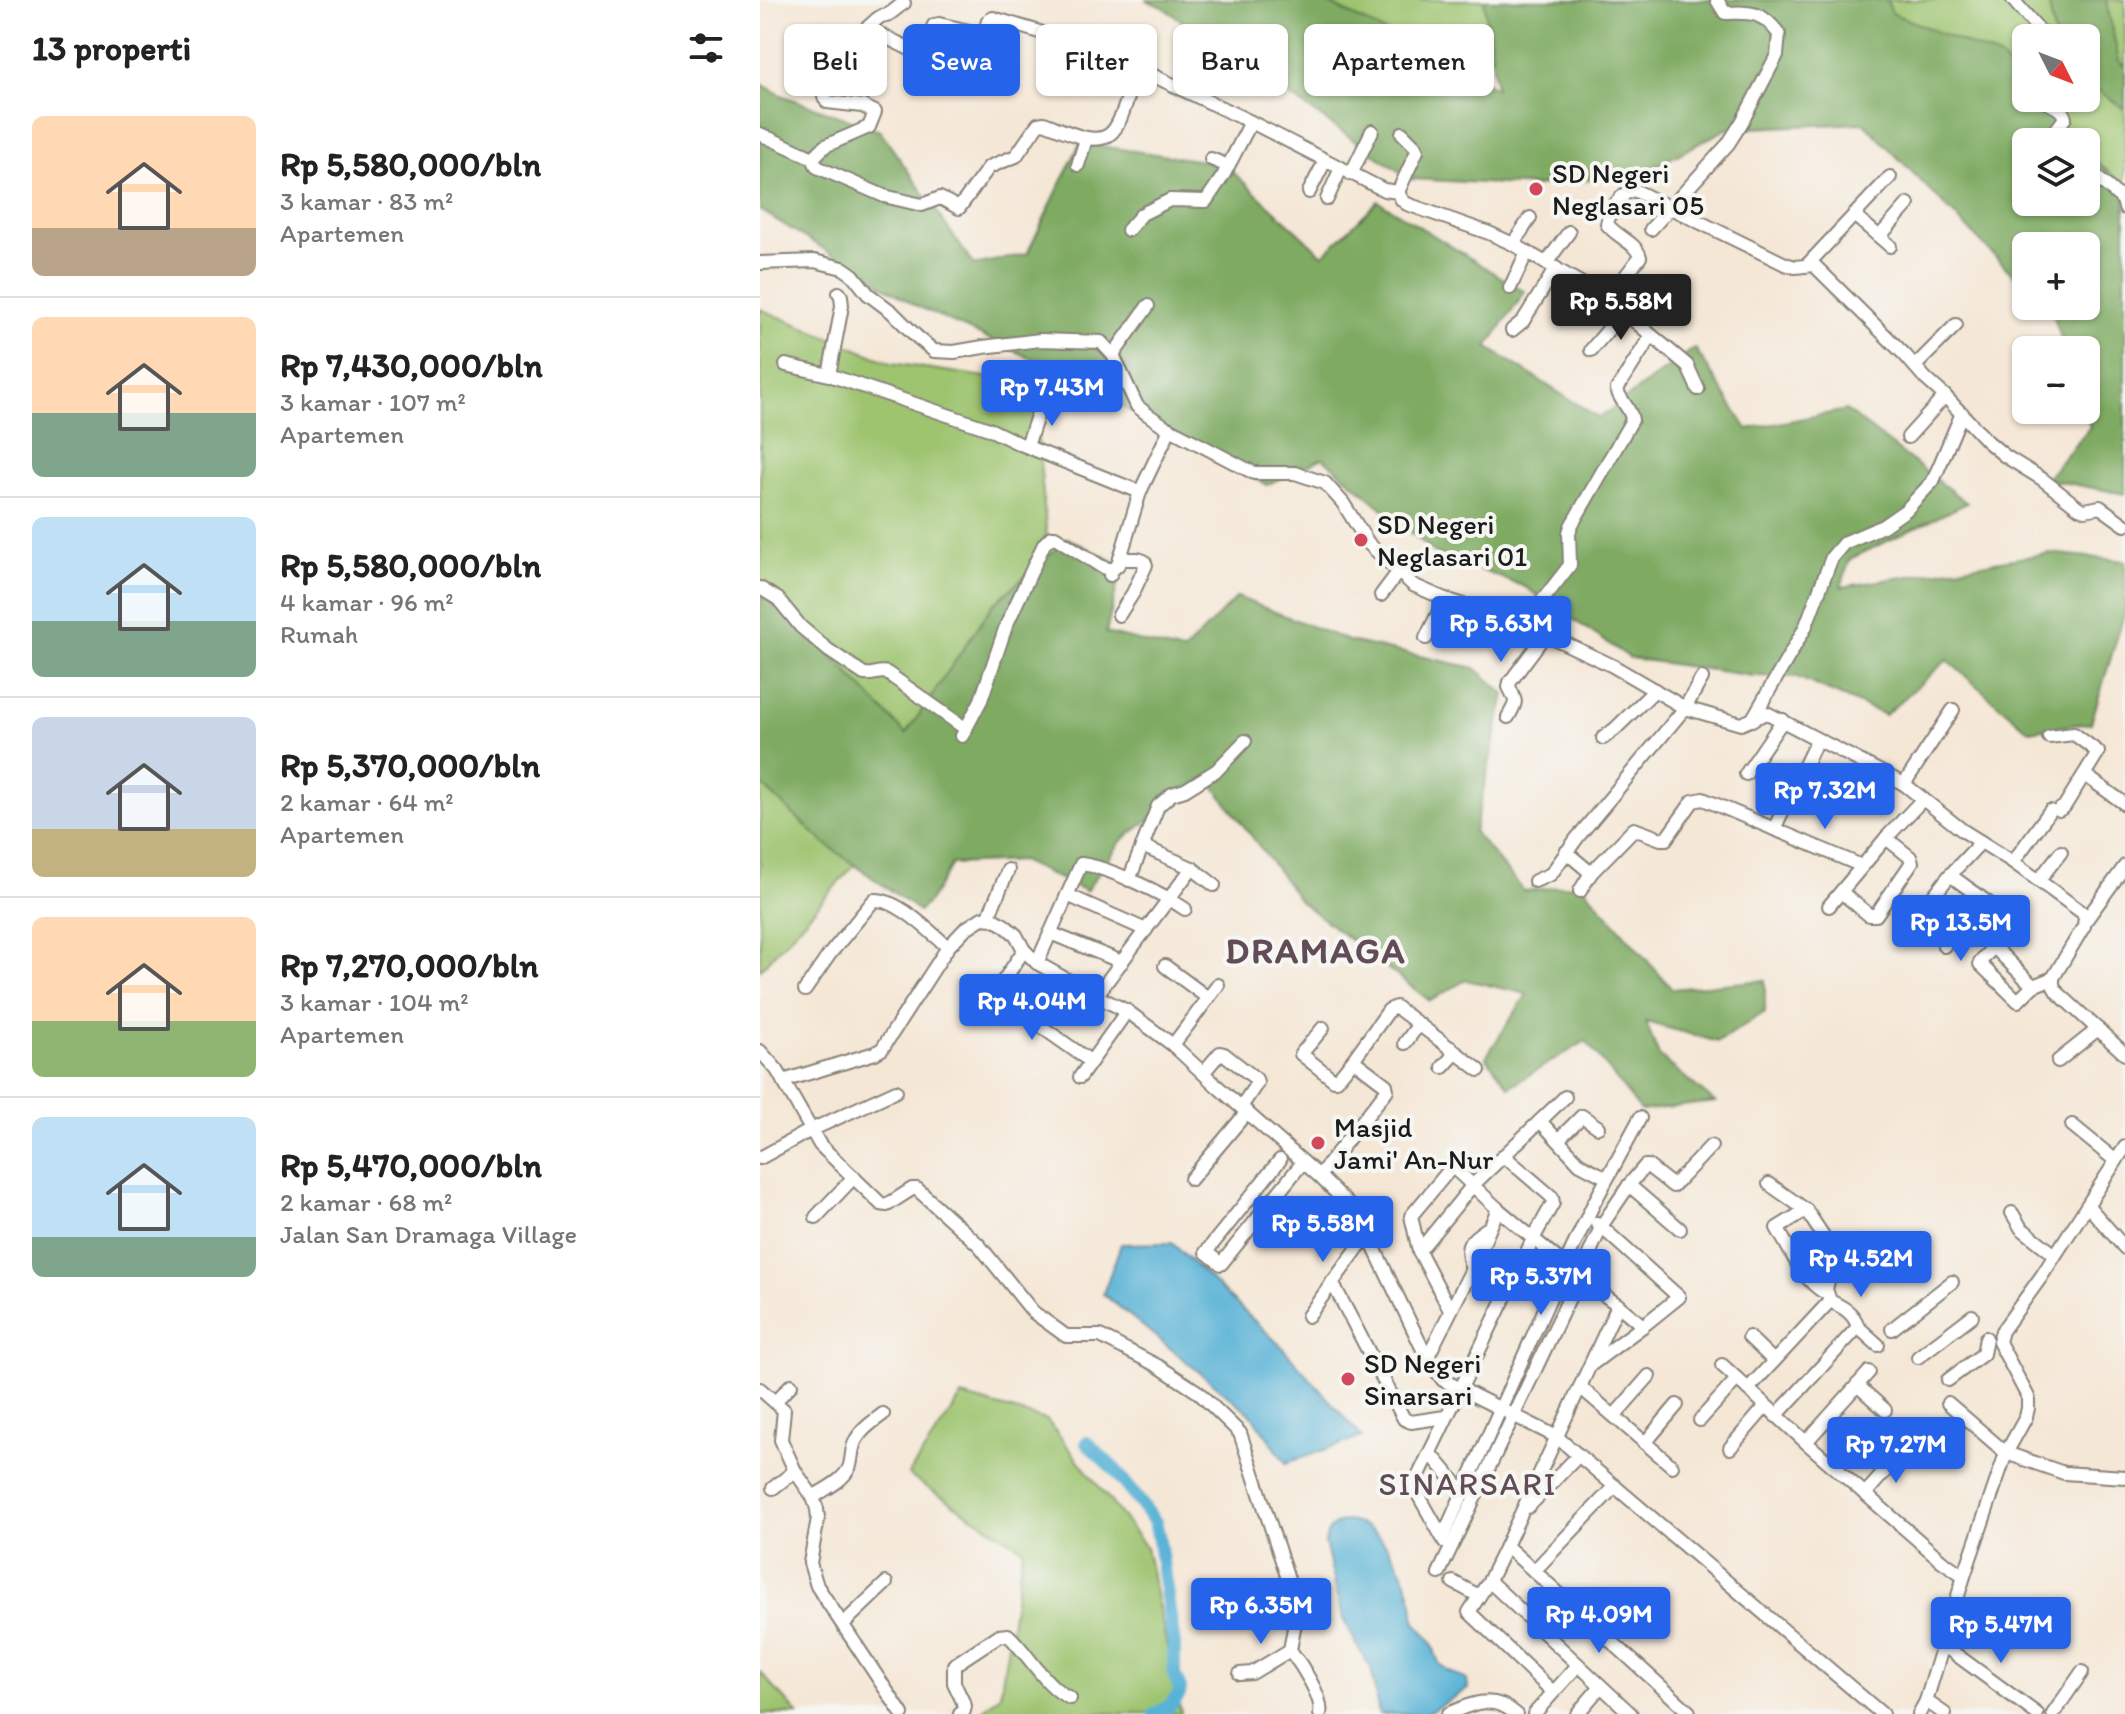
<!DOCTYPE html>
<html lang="id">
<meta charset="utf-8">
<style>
body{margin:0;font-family:Itim,sans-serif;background:#f6f6f6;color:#222;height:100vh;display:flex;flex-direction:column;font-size:30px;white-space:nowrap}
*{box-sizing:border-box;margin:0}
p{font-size:26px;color:#767676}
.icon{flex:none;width:44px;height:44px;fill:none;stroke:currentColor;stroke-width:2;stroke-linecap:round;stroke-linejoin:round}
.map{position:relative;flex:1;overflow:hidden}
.side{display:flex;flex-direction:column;background:#fff;width:760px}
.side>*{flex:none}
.guide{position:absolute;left:24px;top:24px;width:760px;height:72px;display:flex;gap:16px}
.needle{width:52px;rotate:132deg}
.tools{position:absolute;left:1252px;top:24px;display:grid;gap:16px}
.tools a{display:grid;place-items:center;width:88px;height:88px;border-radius:12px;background:#fff;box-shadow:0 2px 6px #0004;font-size:40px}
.price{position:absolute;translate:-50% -68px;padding:0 18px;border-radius:8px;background:#2563eb;color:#fff;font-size:26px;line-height:52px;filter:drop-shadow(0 2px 4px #0008)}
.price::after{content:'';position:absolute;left:50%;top:48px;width:24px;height:18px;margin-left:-12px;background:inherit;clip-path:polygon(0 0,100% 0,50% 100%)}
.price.on{background:#222;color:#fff}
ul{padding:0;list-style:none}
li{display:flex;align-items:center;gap:24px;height:200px;padding:0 32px}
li+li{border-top:2px solid #e0e0e0}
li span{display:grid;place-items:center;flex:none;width:224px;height:160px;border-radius:12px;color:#555}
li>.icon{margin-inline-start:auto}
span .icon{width:96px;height:96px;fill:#fffc;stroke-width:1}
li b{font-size:34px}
h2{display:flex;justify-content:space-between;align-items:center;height:96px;padding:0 32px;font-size:34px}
.tag{padding:0 28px;border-radius:12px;background:#fff;box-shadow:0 2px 6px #0004;font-size:28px;line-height:72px}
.tag.on{background:#2563eb;color:#fff}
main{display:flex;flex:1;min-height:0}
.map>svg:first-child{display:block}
.green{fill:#9ec46f;stroke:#5d7046;stroke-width:2;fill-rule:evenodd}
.forest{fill:#7eaa62;stroke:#4d633f;stroke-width:2}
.water{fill:#59b2d6;stroke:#3a6779;stroke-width:2}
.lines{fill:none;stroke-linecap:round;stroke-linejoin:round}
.river{stroke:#59b2d6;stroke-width:14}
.minor-casing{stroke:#888279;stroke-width:16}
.minor{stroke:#fff;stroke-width:12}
.poi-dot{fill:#d1495b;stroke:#f6f6f2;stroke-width:3}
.labels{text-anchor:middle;stroke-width:8;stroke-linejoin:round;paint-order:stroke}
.poi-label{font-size:28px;fill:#1c1c1c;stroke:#f6f6f2;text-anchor:start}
.quarter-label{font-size:32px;letter-spacing:2px;fill:#624c58;stroke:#f6f6f2}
.district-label{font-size:36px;font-weight:bold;letter-spacing:2px;fill:#624c58;stroke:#f6f6f2}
</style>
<main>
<section class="side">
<h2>13 properti<svg class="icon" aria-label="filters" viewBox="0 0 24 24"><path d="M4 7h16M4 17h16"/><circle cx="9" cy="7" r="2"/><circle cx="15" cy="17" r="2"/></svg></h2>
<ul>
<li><span style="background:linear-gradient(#ffd9b3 70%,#b9a48a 0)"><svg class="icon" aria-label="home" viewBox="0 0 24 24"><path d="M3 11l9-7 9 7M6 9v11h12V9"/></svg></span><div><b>Rp 5,580,000/bln</b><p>3 kamar · 83 m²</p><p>Apartemen</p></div></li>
<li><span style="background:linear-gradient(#ffd9b3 60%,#7fa58c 0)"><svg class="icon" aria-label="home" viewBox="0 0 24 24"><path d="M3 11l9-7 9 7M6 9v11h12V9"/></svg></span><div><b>Rp 7,430,000/bln</b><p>3 kamar · 107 m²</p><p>Apartemen</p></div></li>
<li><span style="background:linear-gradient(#bfe0f5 65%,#7fa58c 0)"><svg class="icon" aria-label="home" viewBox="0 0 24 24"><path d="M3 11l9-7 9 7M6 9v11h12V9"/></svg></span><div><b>Rp 5,580,000/bln</b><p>4 kamar · 96 m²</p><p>Rumah</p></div></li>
<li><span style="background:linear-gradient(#c9d6e8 70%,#c2b280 0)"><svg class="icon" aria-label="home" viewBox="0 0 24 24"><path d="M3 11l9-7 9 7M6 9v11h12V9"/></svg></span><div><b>Rp 5,370,000/bln</b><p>2 kamar · 64 m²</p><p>Apartemen</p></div></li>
<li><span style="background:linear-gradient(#ffd9b3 65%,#8fb573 0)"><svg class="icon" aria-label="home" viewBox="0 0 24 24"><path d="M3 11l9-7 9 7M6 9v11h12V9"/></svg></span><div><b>Rp 7,270,000/bln</b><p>3 kamar · 104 m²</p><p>Apartemen</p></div></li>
<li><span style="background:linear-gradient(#bfe0f5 75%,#7fa58c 0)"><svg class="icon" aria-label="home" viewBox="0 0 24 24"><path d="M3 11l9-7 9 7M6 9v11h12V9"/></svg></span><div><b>Rp 5,470,000/bln</b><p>2 kamar · 68 m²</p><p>Jalan San Dramaga Village</p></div></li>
</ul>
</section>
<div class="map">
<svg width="1365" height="1714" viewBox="0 0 1365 1714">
<rect width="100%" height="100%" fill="#f6f6f2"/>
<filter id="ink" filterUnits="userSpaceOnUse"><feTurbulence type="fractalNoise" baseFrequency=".0125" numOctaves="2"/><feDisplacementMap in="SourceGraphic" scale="16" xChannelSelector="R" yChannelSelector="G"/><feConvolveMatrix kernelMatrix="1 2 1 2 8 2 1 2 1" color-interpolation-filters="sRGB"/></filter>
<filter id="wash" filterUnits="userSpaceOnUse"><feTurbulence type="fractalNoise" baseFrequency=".006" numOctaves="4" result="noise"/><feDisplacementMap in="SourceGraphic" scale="32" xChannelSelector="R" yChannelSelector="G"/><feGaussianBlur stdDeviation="1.8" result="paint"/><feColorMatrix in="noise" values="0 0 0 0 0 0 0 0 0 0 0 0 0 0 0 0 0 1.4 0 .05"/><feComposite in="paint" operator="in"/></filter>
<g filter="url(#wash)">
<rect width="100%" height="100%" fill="#f5e7d6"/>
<g class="green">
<path d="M 494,0 L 781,0 L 801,47 L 564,83 Z"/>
<path d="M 1049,0 L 1365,0 L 1365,386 L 1326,306 L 1326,142 L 1266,142 ZM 1266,38 L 1326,38 L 1326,98 L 1266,98 Z"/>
<path d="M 0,309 L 131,363 L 273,384 L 287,538 L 189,789 L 0,623 Z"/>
<path d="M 0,754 L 115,842 L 0,970 Z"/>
<path d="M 202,1396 L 287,1420 L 386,1547 L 421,1713 L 218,1714 L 240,1695 L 263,1549 L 148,1475 Z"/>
<path d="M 0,1672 L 38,1714 L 0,1714 Z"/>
</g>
<g class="forest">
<path d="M 386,0 L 562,0 L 736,88 L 724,0 L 1127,0 L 1132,13 L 1241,58 L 1266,88 L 1266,98 L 1275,98 L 1313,142 L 1266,142 L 1266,202 L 1326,202 L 1326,153 L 1365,186 L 1365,494 L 1286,479 L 1330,427 L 1324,410 L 1326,410 L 1326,350 L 1305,350 L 1294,317 L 1284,306 L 1326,306 L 1326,246 L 1266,246 L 1266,288 L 1104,123 L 966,129 L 881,174 L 776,186 L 650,179 L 402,7 Z"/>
<path d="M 1288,0 L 1346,0 L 1359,61 L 1365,66 L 1365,109 L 1326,82 L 1326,38 L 1295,38 Z"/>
<path d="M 0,83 L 21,95 L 120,131 L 214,265 L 267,254 L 320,143 L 464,164 L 563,255 L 618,201 L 765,292 L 727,347 L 839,418 L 935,348 L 987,429 L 1086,410 L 1207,503 L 1090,559 L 1081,587 L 1290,553 L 1365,561 L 1365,611 L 1331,723 L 1269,731 L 1187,660 L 1125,715 L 1037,677 L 993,676 L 870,658 L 765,587 L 674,552 L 563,458 L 507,485 L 281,363 L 155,305 L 0,210 Z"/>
<path d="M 307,538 L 362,565 L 346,633 L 423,652 L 477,597 L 589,641 L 715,668 L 745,694 L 714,832 L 764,891 L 821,884 L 912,989 L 1005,980 L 1005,1012 L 958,1042 L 886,1022 L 899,1056 L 955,1102 L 881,1111 L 826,1041 L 749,1087 L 726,1057 L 767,994 L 706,980 L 670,1001 L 541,902 L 447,777 L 362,840 L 326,891 L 261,861 L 192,864 L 170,900 L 159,911 L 64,843 L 0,783 L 0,589 L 47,630 L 146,734 L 232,606 Z"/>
</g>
<g class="water">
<path d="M 412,1243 L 521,1346 L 602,1437 L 526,1463 L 491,1414 L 343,1294 L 361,1244 Z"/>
<path d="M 586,1521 C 623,1524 645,1570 653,1603 C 654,1609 653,1616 656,1622 C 659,1630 667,1633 671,1641 C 675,1649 675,1657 680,1664 C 687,1672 698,1675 707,1680 L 708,1689 L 666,1714 L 619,1714 L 611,1668 L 599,1649 L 583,1618 L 565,1543 C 566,1530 573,1524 586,1521 Z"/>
</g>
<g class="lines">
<path class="river" d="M 327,1443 L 355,1470 L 395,1522 L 398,1534 L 414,1645 L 414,1674 L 420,1689 L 419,1694 L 411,1705 L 395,1714"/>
</g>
</g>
<g filter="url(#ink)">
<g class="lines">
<g class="minor-casing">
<g id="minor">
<path d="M 1253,0 L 1286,38"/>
<path d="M 107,28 L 154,51 L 163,50 L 174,25 L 179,24 L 222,34 L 225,31 L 228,21 L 233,18 L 359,56 L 380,65 L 385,73"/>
<path d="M 1280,98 C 1289,106 1301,105 1305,118 L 1296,130 L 1302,142"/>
<path d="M 0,134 L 53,158 L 57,167 L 124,196 L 162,205 L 180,198 L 199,208 L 229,167 L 256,156 L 278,124 L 284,123 C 301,129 336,148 351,133 C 361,124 365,104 370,92 C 373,83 377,77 385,73 L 392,75 L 491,122 L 624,190 L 638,192 L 642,200 L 647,204 L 729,233 L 753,244 L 848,299 L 927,365 L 938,389"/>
<path d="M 53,158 L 65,146 L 109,127 L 115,112 L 102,106 L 67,102 L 64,97 C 73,72 96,36 117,19 C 125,13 120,18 129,14 C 134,11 139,6 144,3"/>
<path d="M 451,159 L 468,166"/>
<path d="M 318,165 L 326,139"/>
<path d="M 1326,168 L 1363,200 L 1365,208"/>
<path d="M 591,174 L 612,131"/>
<path d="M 549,192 L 565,161"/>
<path d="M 638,192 L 657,151 L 656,147 L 642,133"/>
<path d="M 567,199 L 581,168"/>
<path d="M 1094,215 L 1130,246"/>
<path d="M 891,229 L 968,144 L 982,122 L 1017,55 L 1019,34 C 1002,11 991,12 965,13 L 957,0"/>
<path d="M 368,230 L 382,214 L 410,200 L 446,201 L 463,176 L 491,122"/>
<path d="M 1120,236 L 1148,204"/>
<path d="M 753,244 L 770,218"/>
<path d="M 787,262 L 809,232"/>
<path d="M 0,263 L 54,261 L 83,268 L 93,275 L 108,294 L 132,312 L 156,336 L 174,351 L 194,352 L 223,347 L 280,340 L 341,342 L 353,355 L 377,406 L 387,414 L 406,427 L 494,473 L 535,473 L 565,483 L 583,503 L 608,543 L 653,585 L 685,599 L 764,624 L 853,666 L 925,708 L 981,724 L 1007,713 L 1144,784 L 1202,830 L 1253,862 L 1323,913 L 1325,917 L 1324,926 L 1293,978 L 1293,985 L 1297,992 L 1365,1054"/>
<path d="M 1048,264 L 1130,177"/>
<path d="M 750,288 L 767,252"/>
<path d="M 79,293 L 81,296 L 82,306 L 69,375 L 229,429 L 258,443 L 380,492"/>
<path d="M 848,299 L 880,257 C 876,242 856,237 847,224 C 850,210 860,193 874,190 L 1025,264 L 1035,267 L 1054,265 L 1145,355 L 1166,379 L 1185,396 L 1227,441 L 1245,456 L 1282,479 L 1319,508 L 1325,510 L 1340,507 L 1365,525"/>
<path d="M 752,330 L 763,321 L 796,268"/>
<path d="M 831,350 L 864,311"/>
<path d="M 353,355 L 388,306"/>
<path d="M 26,365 L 69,375"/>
<path d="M 1155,366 L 1196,325"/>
<path d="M 1148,437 L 1185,396"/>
<path d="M 267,446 L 283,398"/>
<path d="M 350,575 L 352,570 L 358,565 L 380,492 L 410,429"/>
<path d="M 0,588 L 18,599 L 41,627 L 68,650 L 104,674 C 113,676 119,670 127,673 L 206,729"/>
<path d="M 621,595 L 639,571"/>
<path d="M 359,615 L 373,593 L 386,565 L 384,561 L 378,559 L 360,559"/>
<path d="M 764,624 L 810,565 L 809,533 L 811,526 L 872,420 C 871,408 859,400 857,389 L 891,336"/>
<path d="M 666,638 L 685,599"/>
<path d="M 748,717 C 757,701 757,703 749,687 L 750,682 L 785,635"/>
<path d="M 992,720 L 1045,628 L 1072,557 L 1084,543 L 1123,526 L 1146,510 L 1173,481 L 1202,413"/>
<path d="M 202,736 L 221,700 L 246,626 L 284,544 L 291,537 L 295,537 L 342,567 L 352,570"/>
<path d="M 1289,737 L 1314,734 L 1338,752 L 1304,807 L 1299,810"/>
<path d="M 843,738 L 855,729 L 895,690"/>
<path d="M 986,774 L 1023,720"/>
<path d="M 1325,775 L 1365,804"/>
<path d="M 1144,784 L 1193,710"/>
<path d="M 1014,829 L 1057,740"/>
<path d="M 382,846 L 432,868 L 454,885"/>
<path d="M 806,852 L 831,873 L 874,829 L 901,839 L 906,839 L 933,801 L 943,799 L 1102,866"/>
<path d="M 1253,862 L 1290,811"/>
<path d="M 1190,875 L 1246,916"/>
<path d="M 369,880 L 398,806 L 412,794 L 425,790 L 457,770 L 485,741"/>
<path d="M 1279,880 L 1301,852"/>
<path d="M 775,881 L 791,874 L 817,838 L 925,708 L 942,678"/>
<path d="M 820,891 L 831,873"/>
<path d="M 1081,892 L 1109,915 L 1116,915 L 1152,862 L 1150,857 L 1126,838"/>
<path d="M 307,895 L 386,930"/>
<path d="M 1069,906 L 1126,838 L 1163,799"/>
<path d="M 228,918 L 248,870"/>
<path d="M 1326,920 L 1365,866"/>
<path d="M 290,933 L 362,962"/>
<path d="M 1143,935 L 1190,875 L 1221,842"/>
<path d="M 1184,946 L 1220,897"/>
<path d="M 277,963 L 321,864 C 348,867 402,893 425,909"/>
<path d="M 405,966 L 448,998"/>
<path d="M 1273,986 L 1235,948 L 1232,948 L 1220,962 L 1220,964 L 1258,1001 L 1273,986 L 1293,978"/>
<path d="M 45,990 L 69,955 L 114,900 C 137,898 171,933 188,947"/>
<path d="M 235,994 L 330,1061"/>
<path d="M 336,996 L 432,868"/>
<path d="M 228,1004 L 264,950"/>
<path d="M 645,1043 L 659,1024"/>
<path d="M 413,1045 L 458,985"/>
<path d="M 0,1051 L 17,1070 L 60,1145 L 121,1204 L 127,1205 L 152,1189 L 157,1189 L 219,1245 L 273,1312 L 306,1336 L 340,1336 L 398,1366 L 438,1392 L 480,1433 L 533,1594 L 536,1617 L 530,1650 C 540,1663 564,1698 560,1714"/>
<path d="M 593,1060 L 629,1010 L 636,1007 L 719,1070"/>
<path d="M 1298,1061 L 1338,1029"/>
<path d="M 683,1067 L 693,1056 L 691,1048"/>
<path d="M 443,1073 L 460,1053 L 464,1054 L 496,1079 L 497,1083 L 481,1107"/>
<path d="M 320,1077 L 367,1011"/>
<path d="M 23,1081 L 115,1053 L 122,1049 L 188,947 L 205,929 L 222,918 L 233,919 L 244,925 L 256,935 L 264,950 L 277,963 L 336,996 L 367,1011 L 413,1045 L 458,1087 L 559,1176 L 598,1214 L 667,1358 L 683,1380 L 797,1437 L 1122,1714"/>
<path d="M 780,1121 L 820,1164 L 847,1178"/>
<path d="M 1312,1125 L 1356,1161"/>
<path d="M 798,1140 L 822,1116 L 838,1127"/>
<path d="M 0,1158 L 51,1130 L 136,1091"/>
<path d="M 520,1160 L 446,1252 L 461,1264 L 543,1162"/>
<path d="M 559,1176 L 627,1090 L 626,1085 L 593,1060 L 577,1080 L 574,1080 L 541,1054 L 563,1028"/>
<path d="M 431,1179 L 487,1112"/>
<path d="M 869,1185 L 920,1229"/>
<path d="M 1328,1206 L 1365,1248"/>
<path d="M 1046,1210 L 1017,1228 C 1030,1249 1043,1282 1066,1293"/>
<path d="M 1252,1213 L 1261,1228 L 1295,1255"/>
<path d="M 56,1217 L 94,1177"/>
<path d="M 659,1251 L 712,1186 L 805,1097"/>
<path d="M 712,1269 C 704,1244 708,1242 728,1228"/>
<path d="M 572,1282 L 644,1419 L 651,1422 L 685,1417"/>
<path d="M 1070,1301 C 1083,1307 1094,1313 1098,1327"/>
<path d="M 690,1310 L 659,1251 L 651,1216 L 691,1168 L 694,1168 L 738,1209 L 819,1277 L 858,1305 L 883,1326"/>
<path d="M 548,1316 L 608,1234"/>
<path d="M 1132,1329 L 1192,1282"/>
<path d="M 989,1337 L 1014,1361"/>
<path d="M 1158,1357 L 1212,1316"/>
<path d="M 667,1358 L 712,1269 L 738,1209"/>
<path d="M 832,1364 L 883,1326 L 919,1297 L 837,1223"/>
<path d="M 962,1365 L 1049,1445 L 1182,1561 L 1204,1576"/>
<path d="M 1188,1380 L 1223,1354 L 1226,1338"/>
<path d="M 1097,1385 L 1125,1410"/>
<path d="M 820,1387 L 912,1466"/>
<path d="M 0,1389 L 24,1410 L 21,1440 L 35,1471 L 53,1497 L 57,1509 L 58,1518 L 50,1563 L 57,1586 L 142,1714"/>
<path d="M 988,1389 L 1070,1301 L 1066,1289 L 1074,1259 L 1072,1249 L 1046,1210 L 1009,1184"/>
<path d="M 15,1402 L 31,1385"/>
<path d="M 1188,1403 L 1246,1453 L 1304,1473 L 1365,1477"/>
<path d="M 854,1416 L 889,1376"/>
<path d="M 1016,1416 L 1098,1327 L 1118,1345"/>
<path d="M 940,1420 L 977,1379"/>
<path d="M 1046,1442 L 1109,1372"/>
<path d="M 885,1443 L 917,1405"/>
<path d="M 970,1448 L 1006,1406"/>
<path d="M 670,1453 L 703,1492"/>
<path d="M 1076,1468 L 1111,1428"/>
<path d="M 13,1488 L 35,1471"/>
<path d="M 1105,1494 L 1141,1453"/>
<path d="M 53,1497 C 65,1489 83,1481 89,1468 C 92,1461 91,1455 93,1448 C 96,1433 111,1423 123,1414"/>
<path d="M 768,1507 L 819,1455"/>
<path d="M 683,1537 L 805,1264 L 834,1203 L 880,1118"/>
<path d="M 685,1542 L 655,1489 L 655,1483 L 774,1237 L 793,1203 L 792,1197 L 744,1156"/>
<path d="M 746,1546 L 774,1571 L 855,1486"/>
<path d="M 774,1571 L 929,1712"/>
<path d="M 679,1573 L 819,1277 L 842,1225 L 869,1185 L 885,1166 L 888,1166 L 913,1186 L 951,1146"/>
<path d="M 729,1581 L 871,1714"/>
<path d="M 693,1582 L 719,1596"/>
<path d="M 83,1624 L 126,1583"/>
<path d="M 1183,1645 L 1277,1714"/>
<path d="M 480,1674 L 492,1673 L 530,1650"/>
<path d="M 793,1692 L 709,1612 L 729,1581 L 746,1546 L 858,1305"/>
<path d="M 1166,1701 L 1185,1714"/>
<path d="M 200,1714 L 204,1711 L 205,1706 L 194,1683 L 194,1665 L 238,1636 L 248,1635 C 269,1654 285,1687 310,1698"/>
<path d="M 688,1714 C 713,1703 733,1694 756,1714"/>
<path d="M 774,1714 L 818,1665"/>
<path d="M 817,1714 L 841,1686"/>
<path d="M 1159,1714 L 1166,1701 L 1204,1576 L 1246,1453 L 1266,1417 L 1268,1408 L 1268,1397 L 1239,1342 L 1242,1331 L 1281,1277 L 1365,1147"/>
<path d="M 1293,1714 L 1322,1672"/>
</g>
</g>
<use href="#minor" class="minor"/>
</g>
</g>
<g class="poi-dot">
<circle cx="776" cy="189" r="8"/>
<circle cx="601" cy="540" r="8"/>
<circle cx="558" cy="1143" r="8"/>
<circle cx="588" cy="1379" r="8"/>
</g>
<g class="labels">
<g class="poi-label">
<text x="792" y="183">SD Negeri<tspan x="792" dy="32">Neglasari 05</tspan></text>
<text x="617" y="534">SD Negeri<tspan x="617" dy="32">Neglasari 01</tspan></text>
<text x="574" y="1137">Masjid<tspan x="574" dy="32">Jami' An-Nur</tspan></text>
<text x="604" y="1373">SD Negeri<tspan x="604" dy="32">Sinarsari</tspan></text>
</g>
<g class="quarter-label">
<text x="708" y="1495">SINARSARI</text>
</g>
<g class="district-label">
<text x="556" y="963">DRAMAGA</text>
</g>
</g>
</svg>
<div class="tools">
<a><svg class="needle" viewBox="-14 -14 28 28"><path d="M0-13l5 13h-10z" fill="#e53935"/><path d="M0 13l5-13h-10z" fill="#767676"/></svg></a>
<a><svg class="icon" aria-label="layers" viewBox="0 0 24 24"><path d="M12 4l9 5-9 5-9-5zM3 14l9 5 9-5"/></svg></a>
<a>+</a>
<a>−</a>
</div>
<b class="price on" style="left:861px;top:342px">Rp 5.58M</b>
<b class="price" style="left:292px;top:428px">Rp 7.43M</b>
<b class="price" style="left:741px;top:664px">Rp 5.63M</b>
<b class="price" style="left:1065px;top:831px">Rp 7.32M</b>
<b class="price" style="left:1201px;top:963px">Rp 13.5M</b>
<b class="price" style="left:272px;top:1042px">Rp 4.04M</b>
<b class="price" style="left:563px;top:1264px">Rp 5.58M</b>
<b class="price" style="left:1101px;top:1299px">Rp 4.52M</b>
<b class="price" style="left:781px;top:1317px">Rp 5.37M</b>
<b class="price" style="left:1136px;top:1485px">Rp 7.27M</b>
<b class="price" style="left:501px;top:1646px">Rp 6.35M</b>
<b class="price" style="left:839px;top:1655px">Rp 4.09M</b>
<b class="price" style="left:1241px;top:1665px">Rp 5.47M</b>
<div class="guide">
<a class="tag">Beli</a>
<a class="tag on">Sewa</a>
<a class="tag">Filter</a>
<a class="tag">Baru</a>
<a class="tag">Apartemen</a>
</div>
</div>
</main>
